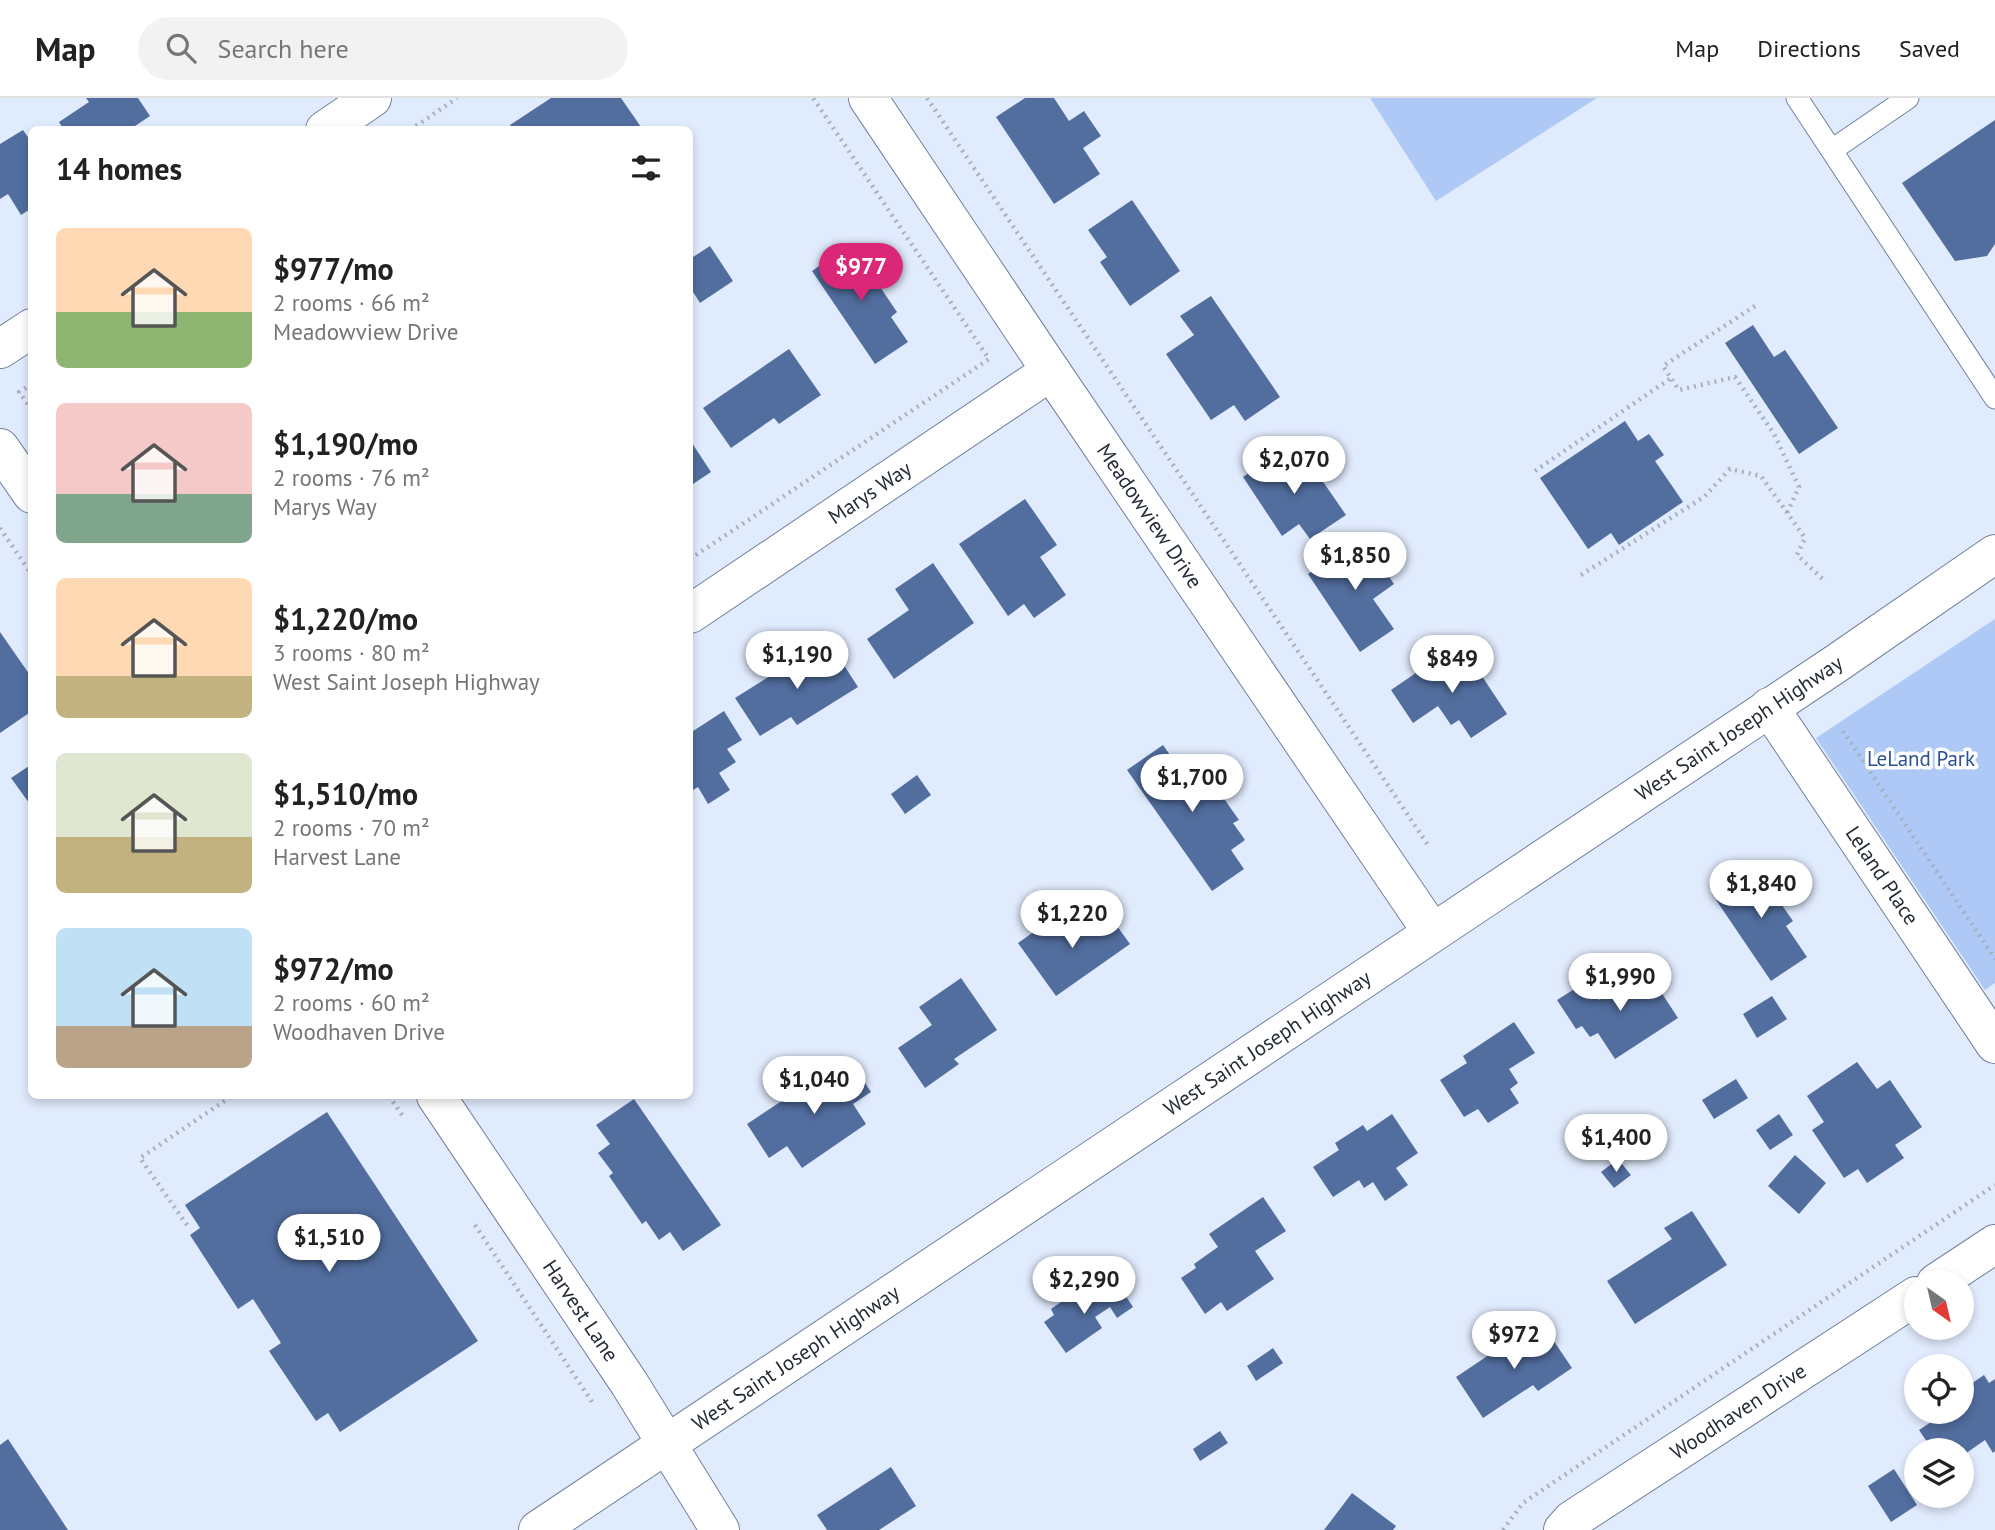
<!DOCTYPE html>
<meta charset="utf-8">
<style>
body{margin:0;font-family:"PT Sans",sans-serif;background:#f2f2f2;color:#222;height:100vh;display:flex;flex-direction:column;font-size:26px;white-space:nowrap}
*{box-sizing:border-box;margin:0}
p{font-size:23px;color:#767676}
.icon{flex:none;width:38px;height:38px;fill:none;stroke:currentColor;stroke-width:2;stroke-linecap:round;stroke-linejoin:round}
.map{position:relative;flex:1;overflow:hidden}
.panel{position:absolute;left:28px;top:28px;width:665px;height:973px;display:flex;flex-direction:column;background:#fff;border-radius:10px;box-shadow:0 4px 10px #0003}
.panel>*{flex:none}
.needle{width:46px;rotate:146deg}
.controls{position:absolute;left:1904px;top:1172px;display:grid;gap:14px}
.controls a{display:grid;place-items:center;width:70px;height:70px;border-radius:50%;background:#fff;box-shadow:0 4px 10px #0003;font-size:35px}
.price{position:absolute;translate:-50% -60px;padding:0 16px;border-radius:24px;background:#fff;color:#222;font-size:23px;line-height:46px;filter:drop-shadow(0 2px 4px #0008)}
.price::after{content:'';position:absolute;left:50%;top:42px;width:21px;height:16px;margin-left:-10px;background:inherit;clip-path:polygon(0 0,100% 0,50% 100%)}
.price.on{background:#db2777;color:#fff}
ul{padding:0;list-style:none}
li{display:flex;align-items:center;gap:21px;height:175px;padding:0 28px}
li span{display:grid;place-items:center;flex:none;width:196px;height:140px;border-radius:10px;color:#555}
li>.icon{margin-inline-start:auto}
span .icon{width:84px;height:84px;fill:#fffc;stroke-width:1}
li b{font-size:30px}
h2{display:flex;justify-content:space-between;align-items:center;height:84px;padding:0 28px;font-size:30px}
header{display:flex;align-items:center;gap:42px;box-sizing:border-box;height:98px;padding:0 35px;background:#fff;border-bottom:2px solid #e0e0e0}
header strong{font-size:33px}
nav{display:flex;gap:38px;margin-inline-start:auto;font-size:24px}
.search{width:490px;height:63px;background:#f2f2f2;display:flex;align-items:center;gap:18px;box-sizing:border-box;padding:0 24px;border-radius:38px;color:#767676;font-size:26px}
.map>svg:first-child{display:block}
.green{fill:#aec9f6}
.building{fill:#526e9f}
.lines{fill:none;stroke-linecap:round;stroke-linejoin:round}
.lane-casing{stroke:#72829c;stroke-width:23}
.street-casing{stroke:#72829c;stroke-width:40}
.secondary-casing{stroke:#72829c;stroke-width:40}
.path{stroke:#a6b0c0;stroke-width:4.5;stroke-dasharray:2 5;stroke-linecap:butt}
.lane{stroke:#fff;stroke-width:21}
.street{stroke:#fff;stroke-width:38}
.secondary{stroke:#fff;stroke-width:38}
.labels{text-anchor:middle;stroke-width:7;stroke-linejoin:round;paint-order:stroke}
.street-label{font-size:21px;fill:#252c37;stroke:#fff}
.park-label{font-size:21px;fill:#2d5293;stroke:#fff}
</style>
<header>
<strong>Map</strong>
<div class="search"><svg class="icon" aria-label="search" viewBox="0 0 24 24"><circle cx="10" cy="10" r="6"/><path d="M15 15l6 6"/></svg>Search here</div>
<nav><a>Map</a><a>Directions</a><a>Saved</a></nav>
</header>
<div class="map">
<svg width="1995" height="1432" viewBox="0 0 1995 1432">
<rect width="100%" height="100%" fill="#e0ebfd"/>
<g class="green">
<path d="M 1370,0 L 1597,0 L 1436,103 Z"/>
<path d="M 1995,521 L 1995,885 L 1985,892 L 1816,640 Z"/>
</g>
<g class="building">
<path d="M 86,0 L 138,0 L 150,18 L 129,32 L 64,32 L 59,24 L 89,4 Z"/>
<path d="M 551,0 L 621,0 L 641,29 L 638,32 L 513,32 L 510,27 Z"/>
<path d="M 1025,0 L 1054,0 L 1069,23 L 1084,13 L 1101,38 L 1083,50 L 1100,76 L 1054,106 L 996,19 Z"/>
<path d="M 1995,22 L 1995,146 L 1987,158 L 1955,163 L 1902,85 Z"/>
<path d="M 23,32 L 32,45 L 32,110 L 21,117 L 8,96 L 0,101 L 0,46 Z"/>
<path d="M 1132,102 L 1180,173 L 1130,208 L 1100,164 L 1107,159 L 1088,132 Z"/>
<path d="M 851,146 L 897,214 L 891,219 L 908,244 L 875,266 L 812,173 Z"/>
<path d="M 710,148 L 733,183 L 700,205 L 690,189 L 690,161 Z"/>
<path d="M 1211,198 L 1280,299 L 1245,323 L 1234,307 L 1211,322 L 1166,256 L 1194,237 L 1180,218 Z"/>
<path d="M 1753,227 L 1774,259 L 1785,252 L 1838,330 L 1799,356 L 1725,245 Z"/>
<path d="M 789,251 L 821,297 L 779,326 L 774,320 L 731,350 L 703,310 Z"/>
<path d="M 1625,323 L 1638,343 L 1649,336 L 1664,357 L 1655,363 L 1683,404 L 1619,447 L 1611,435 L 1588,451 L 1540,380 Z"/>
<path d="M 690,342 L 711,374 L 690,388 Z"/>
<path d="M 1278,355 L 1288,371 L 1306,359 L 1346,417 L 1310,441 L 1299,426 L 1282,438 L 1243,379 Z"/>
<path d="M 1025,401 L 1057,447 L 1040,459 L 1066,497 L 1034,520 L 1024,506 L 1008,518 L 959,446 Z"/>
<path d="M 1362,439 L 1394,486 L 1373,501 L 1394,531 L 1360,554 L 1308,476 Z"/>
<path d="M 933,465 L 974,525 L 894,581 L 867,541 L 909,512 L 895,491 Z"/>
<path d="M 0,534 L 32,580 L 32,613 L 0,635 Z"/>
<path d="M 831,547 L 858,589 L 797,627 L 791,619 L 760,638 L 735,600 L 794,563 L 798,568 Z"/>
<path d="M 1464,551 L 1507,616 L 1471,640 L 1459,622 L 1451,627 L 1438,608 L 1413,625 L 1391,592 L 1426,568 L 1430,574 Z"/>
<path d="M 724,613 L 742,642 L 727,651 L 736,664 L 719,675 L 730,692 L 708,706 L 698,689 L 690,694 L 690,635 Z"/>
<path d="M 1163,647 L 1177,667 L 1188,659 L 1202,677 L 1206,675 L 1239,722 L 1233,725 L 1245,742 L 1231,752 L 1244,771 L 1212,793 L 1127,672 Z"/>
<path d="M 32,666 L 32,709 L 11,680 Z"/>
<path d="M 917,677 L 931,697 L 905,716 L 891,696 Z"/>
<path d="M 1762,763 L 1784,796 L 1777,800 L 1793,823 L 1786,828 L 1807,859 L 1771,883 L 1712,796 Z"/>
<path d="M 1062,814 L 1077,836 L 1107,814 L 1130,846 L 1056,898 L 1018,845 Z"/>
<path d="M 1646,871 L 1678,920 L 1615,961 L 1598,935 L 1590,939 L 1582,928 L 1576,931 L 1557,902 L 1587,883 L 1599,902 Z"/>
<path d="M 961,880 L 997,932 L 954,961 L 959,966 L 925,990 L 898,950 L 932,927 L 919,909 Z"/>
<path d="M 1772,898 L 1787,921 L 1757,940 L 1743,916 Z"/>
<path d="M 1514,924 L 1535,955 L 1509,971 L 1518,985 L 1510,991 L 1519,1005 L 1488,1025 L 1478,1011 L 1464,1019 L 1440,982 L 1467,965 L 1463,958 Z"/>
<path d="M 848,959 L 871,994 L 853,1006 L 866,1026 L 802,1070 L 787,1048 L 769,1060 L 747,1026 Z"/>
<path d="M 1857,964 L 1877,991 L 1890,982 L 1922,1029 L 1895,1047 L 1904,1060 L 1867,1085 L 1858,1071 L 1844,1080 L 1812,1032 L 1824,1024 L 1807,998 Z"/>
<path d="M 1736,981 L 1748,1000 L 1714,1021 L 1702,1002 Z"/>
<path d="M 634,1001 L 721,1127 L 683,1153 L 670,1134 L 659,1142 L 646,1123 L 642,1126 L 609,1078 L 613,1075 L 598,1055 L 610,1046 L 596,1027 Z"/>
<path d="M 327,1014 L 478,1243 L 340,1334 L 328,1315 L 316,1323 L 269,1253 L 281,1245 L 253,1201 L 238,1211 L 190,1137 L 200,1130 L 185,1107 Z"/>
<path d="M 1392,1016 L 1418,1055 L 1396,1070 L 1408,1087 L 1385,1103 L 1373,1084 L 1364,1090 L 1359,1082 L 1333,1099 L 1313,1069 L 1339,1052 L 1335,1045 L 1363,1027 L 1367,1033 Z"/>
<path d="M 1779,1016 L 1793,1037 L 1770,1052 L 1756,1032 Z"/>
<path d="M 1795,1057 L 1826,1085 L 1799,1116 L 1768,1088 Z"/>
<path d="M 1618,1061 L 1631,1077 L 1614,1090 L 1601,1074 Z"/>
<path d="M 1263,1099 L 1286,1133 L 1255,1153 L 1274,1181 L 1227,1213 L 1221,1204 L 1205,1216 L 1181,1180 L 1196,1170 L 1194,1166 L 1218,1149 L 1209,1136 Z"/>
<path d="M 1692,1113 L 1727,1167 L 1635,1226 L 1607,1183 L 1672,1141 L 1664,1130 Z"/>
<path d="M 1117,1185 L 1133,1209 L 1117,1220 L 1110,1209 L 1095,1219 L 1102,1230 L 1066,1255 L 1044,1224 L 1054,1217 L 1051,1211 L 1061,1204 L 1057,1201 L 1073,1190 L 1079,1200 L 1083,1198 L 1088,1205 Z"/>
<path d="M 1541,1224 L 1572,1270 L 1538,1293 L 1533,1287 L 1483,1320 L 1456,1279 L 1510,1243 L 1517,1254 L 1530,1245 L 1523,1236 Z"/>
<path d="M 1273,1250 L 1283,1265 L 1256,1283 L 1247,1268 Z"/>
<path d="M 1984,1277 L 1989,1285 L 1995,1281 L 1995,1353 L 1993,1355 L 1985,1342 L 1962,1358 L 1962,1353 L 1933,1353 L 1919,1332 L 1946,1314 L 1962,1314 L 1962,1292 Z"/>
<path d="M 1220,1333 L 1228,1345 L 1200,1363 L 1193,1351 Z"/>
<path d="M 8,1341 L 68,1432 L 0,1432 L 0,1347 Z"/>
<path d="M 891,1369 L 916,1408 L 879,1432 L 827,1432 L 817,1417 Z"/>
<path d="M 1894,1371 L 1917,1407 L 1891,1424 L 1868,1388 Z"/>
<path d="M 1352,1395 L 1396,1428 L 1393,1432 L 1324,1432 Z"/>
</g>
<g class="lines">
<g class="lane-casing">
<g id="lane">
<path d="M 1797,0 L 1995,300"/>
<path d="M 1832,52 L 1908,0"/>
</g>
</g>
<g class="street-casing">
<g id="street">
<path id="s1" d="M 868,0 L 1051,273 L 1432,834"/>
<path d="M 325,32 L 372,0"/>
<path d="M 0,251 L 32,230"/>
<path d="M 0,350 L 32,396"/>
<path id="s2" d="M 690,516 L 1051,273"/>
<path id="s3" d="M 1769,609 L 1995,946"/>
<path id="s4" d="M 436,998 L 629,1285 L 720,1432"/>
<path d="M 1936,1185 L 1995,1146"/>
<path id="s5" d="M 1563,1432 L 1572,1422 L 1916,1198"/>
</g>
</g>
<g class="secondary-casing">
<g id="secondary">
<path id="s6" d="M 538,1432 L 1837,565 L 1995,456"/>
</g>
</g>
<g class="path">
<path d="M 927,0 L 1428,747"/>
<path d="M 410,32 L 457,0"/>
<path d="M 1755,208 L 1663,268 L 1679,292 L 1735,279 L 1774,336 L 1799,389 L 1787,415"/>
<path d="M 32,286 L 19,294 L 32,312"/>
<path d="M 1535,373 L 1671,280"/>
<path d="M 0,430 L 32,477"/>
<path d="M 690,461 L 989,261 L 813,0"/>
<path d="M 1581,477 L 1704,399 L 1730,371 L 1761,378 L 1805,440 L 1797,457 L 1826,484"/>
<path d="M 1843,633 L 1995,861"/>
<path d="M 389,998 L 402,1017"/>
<path d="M 187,1127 L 140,1060 L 232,998"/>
<path d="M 475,1127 L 594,1307"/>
<path d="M 1503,1432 L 1523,1405 L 1995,1087"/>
</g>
<use href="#lane" class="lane"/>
<use href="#street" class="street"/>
<use href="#secondary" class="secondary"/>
</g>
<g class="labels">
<g class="street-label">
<text dy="7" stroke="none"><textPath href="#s2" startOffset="217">Marys Way</textPath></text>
<text dy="7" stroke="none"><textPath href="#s1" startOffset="504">Meadowview Drive</textPath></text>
<text dy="7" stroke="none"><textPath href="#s6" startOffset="1444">West Saint Joseph Highway</textPath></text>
<text dy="7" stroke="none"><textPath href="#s3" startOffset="203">Leland Place</textPath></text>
<text dy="7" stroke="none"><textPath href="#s6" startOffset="877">West Saint Joseph Highway</textPath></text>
<text dy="7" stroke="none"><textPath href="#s4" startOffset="259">Harvest Lane</textPath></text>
<text dy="7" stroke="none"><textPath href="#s6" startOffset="310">West Saint Joseph Highway</textPath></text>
<text dy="7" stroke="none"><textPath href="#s5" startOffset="212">Woodhaven Drive</textPath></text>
</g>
<g class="park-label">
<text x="1921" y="668">LeLand Park</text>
</g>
</g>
</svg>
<div class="controls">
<a><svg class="needle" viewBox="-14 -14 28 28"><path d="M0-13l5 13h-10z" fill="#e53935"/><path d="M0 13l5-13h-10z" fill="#767676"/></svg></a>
<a><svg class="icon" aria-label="locate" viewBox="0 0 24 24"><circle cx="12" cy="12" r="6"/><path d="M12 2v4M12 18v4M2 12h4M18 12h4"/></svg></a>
<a><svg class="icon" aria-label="layers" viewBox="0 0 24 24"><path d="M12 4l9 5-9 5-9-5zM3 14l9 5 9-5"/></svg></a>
</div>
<b class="price on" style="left:861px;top:205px">$977</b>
<b class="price" style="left:1294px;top:398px">$2,070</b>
<b class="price" style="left:1355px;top:494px">$1,850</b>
<b class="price" style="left:797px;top:593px">$1,190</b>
<b class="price" style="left:1452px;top:597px">$849</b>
<b class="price" style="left:1192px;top:716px">$1,700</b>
<b class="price" style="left:1761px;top:822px">$1,840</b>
<b class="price" style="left:1072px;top:852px">$1,220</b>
<b class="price" style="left:1620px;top:915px">$1,990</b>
<b class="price" style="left:814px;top:1018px">$1,040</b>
<b class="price" style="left:1616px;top:1076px">$1,400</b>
<b class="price" style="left:329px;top:1176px">$1,510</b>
<b class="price" style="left:1084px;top:1218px">$2,290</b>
<b class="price" style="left:1514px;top:1273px">$972</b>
<section class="panel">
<h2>14 homes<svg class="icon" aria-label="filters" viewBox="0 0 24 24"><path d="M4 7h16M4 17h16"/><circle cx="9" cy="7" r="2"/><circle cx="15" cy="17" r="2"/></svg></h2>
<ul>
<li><span style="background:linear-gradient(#ffd9b3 60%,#8fb573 0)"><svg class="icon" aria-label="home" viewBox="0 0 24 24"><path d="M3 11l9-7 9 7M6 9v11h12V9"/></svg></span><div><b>$977/mo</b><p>2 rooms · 66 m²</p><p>Meadowview Drive</p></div></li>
<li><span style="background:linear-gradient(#f6c9c9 65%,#7fa58c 0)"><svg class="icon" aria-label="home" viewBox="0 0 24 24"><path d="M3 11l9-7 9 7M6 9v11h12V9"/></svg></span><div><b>$1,190/mo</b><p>2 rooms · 76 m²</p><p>Marys Way</p></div></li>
<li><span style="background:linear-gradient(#ffd9b3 70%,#c2b280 0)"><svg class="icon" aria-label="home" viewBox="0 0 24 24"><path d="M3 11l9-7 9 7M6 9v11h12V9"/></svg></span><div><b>$1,220/mo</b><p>3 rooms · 80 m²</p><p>West Saint Joseph Highway</p></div></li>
<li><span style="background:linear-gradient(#dfe7d0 60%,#c2b280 0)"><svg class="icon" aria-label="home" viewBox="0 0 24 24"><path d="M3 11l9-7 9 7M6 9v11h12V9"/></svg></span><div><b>$1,510/mo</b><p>2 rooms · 70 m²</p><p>Harvest Lane</p></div></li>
<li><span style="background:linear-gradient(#bfe0f5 70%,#b9a48a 0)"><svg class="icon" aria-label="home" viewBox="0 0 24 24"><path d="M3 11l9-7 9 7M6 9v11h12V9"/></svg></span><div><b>$972/mo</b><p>2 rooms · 60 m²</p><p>Woodhaven Drive</p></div></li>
</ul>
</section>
</div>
